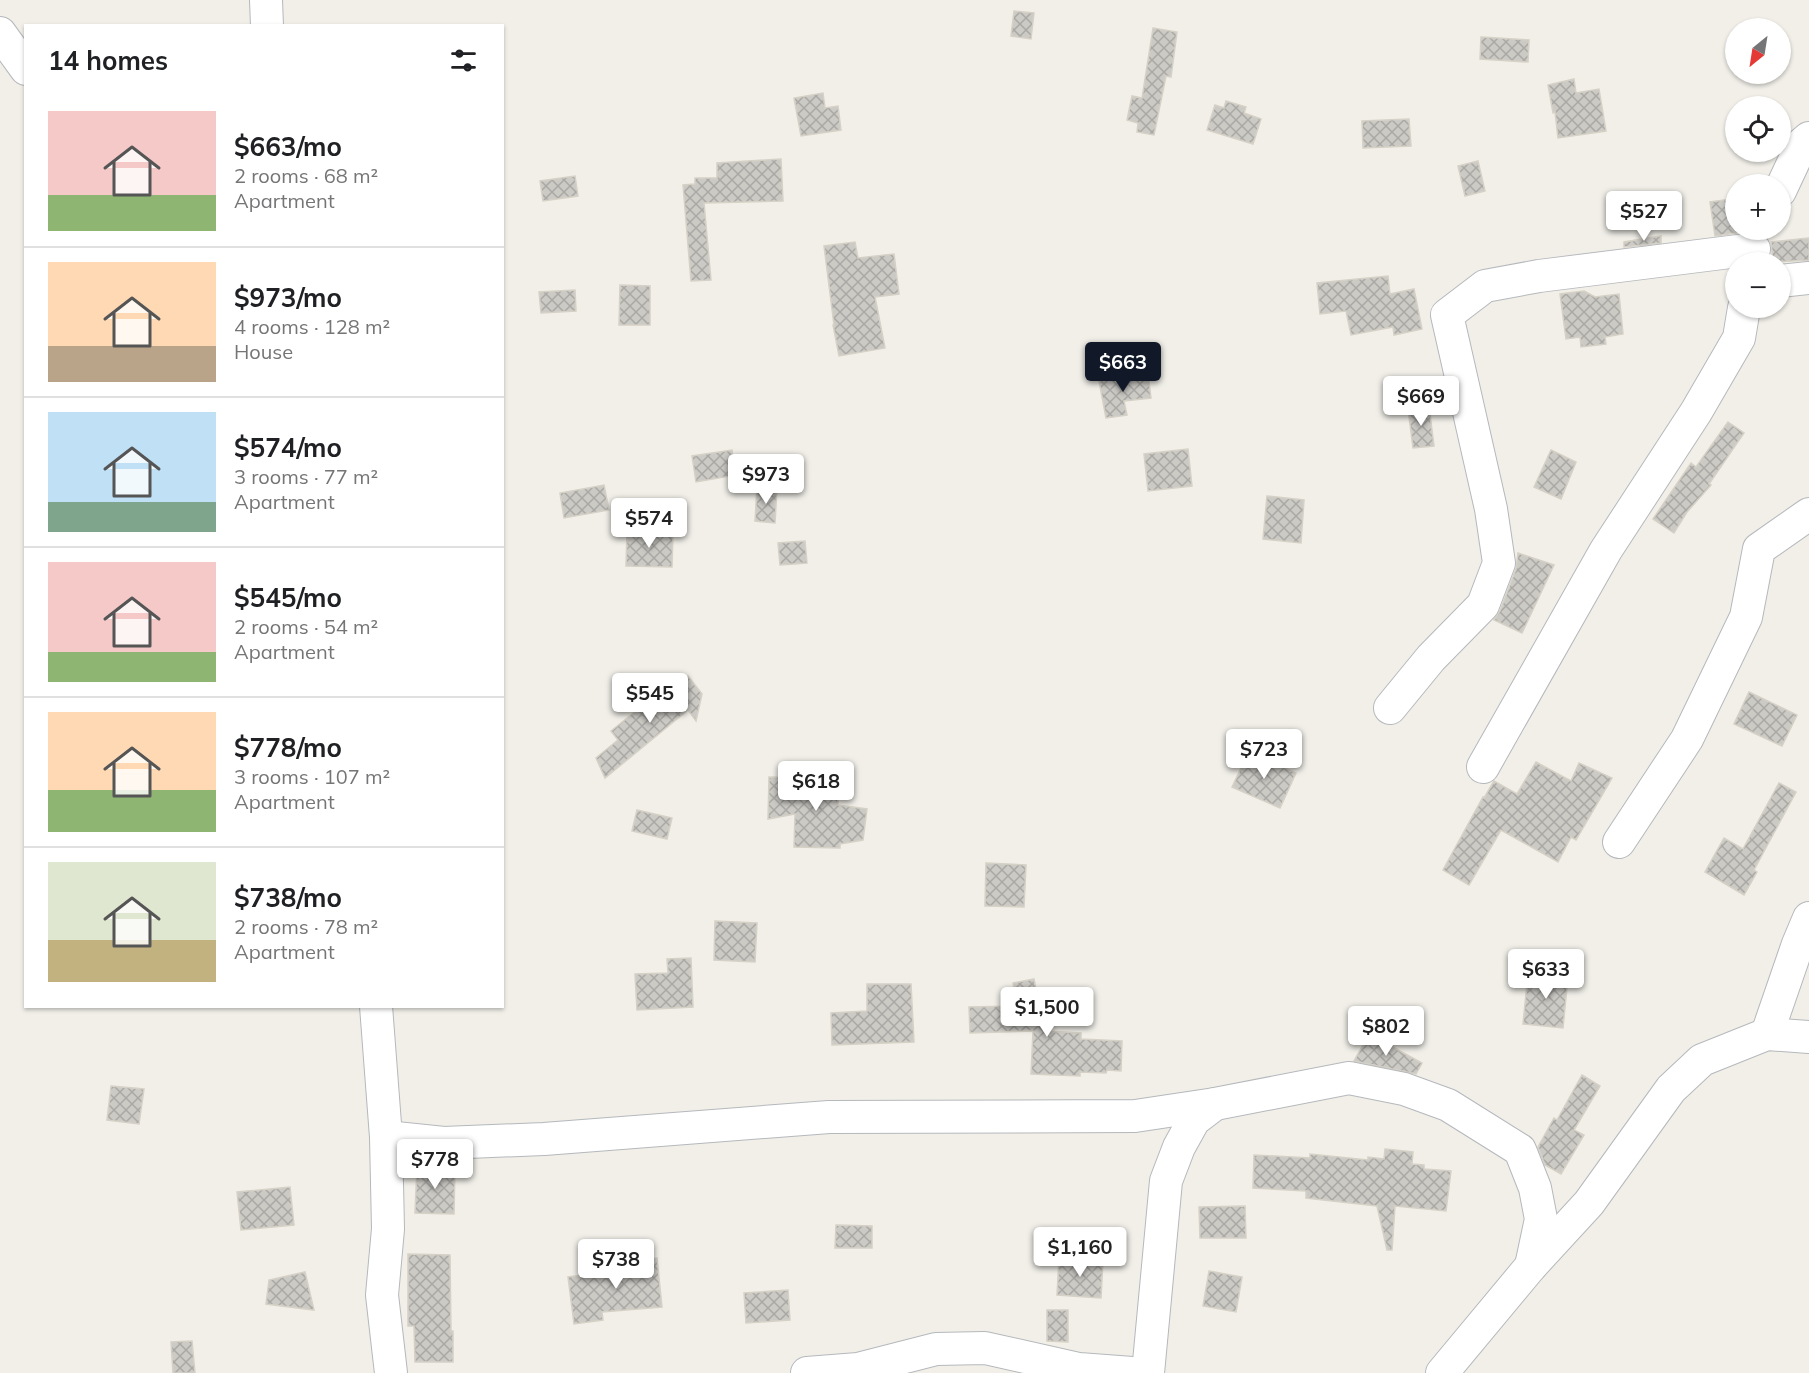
<!DOCTYPE html>
<meta charset="utf-8">
<style>
body{margin:0;font-family:Mulish,sans-serif;background:#f6f6f6;color:#202124;height:100vh;display:flex;flex-direction:column;font-size:22px;white-space:nowrap}
*{box-sizing:border-box;margin:0}
p{font-size:20px;color:#757577}
.icon{flex:none;width:33px;height:33px;fill:none;stroke:currentColor;stroke-width:2;stroke-linecap:round;stroke-linejoin:round}
.map{position:relative;flex:1;overflow:hidden}
.sheet{position:absolute;left:24px;top:24px;width:480px;height:984px;display:flex;flex-direction:column;background:#fff;border-radius:0px;box-shadow:0 2px 4px #0004}
.sheet>*{flex:none}
.needle{width:39px;rotate:210deg}
.controls{position:absolute;left:1725px;top:18px;display:grid;gap:12px}
.controls a{display:grid;place-items:center;width:66px;height:66px;border-radius:50%;background:#fff;box-shadow:0 2px 4px #0004;font-size:30px}
.price{position:absolute;translate:-50% -51px;padding:0 14px;border-radius:6px;background:#fff;color:#222;font-size:20px;line-height:39px;filter:drop-shadow(0 2px 3px #0008)}
.price::after{content:'';position:absolute;left:50%;top:36px;width:18px;height:14px;margin-left:-9px;background:inherit;clip-path:polygon(0 0,100% 0,50% 100%)}
.price.active{background:#111827;color:#fff}
ul{padding:0;list-style:none}
li{display:flex;align-items:center;gap:18px;height:150px;padding:0 24px}
li+li{border-top:2px solid #e0e0e0}
li span{display:grid;place-items:center;flex:none;width:168px;height:120px;border-radius:0px;color:#555}
li>.icon{margin-inline-start:auto}
span .icon{width:72px;height:72px;fill:#fffc;stroke-width:1}
li b{font-size:26px}
h2{display:flex;justify-content:space-between;align-items:center;height:72px;padding:0 24px;font-size:26px}
.map>svg:first-child{display:block}
.building{fill:url(#building-cross-hatch);stroke:#d6d1c6;stroke-width:1.5}
.lines{fill:none;stroke-linecap:round;stroke-linejoin:round}
.minor-casing{stroke:#b5b8bc;stroke-width:34}
.minor{stroke:#fff;stroke-width:32}
</style>
<div class="map">
<svg width="1809" height="1373" viewBox="0 0 1809 1373">
<defs>
<pattern id="building-cross-hatch" width="8" height="8" patternUnits="userSpaceOnUse" patternTransform="scale(1.5)"><rect width="8" height="8" fill="#cccac5"/><path d="M0 0l8 8M0 8l8-8" fill="none" stroke="#a9a8a4"/></pattern>
</defs>
<rect width="100%" height="100%" fill="#f1efe8"/>
<g class="building">
<path d="M 1014,11 L 1034,13 L 1031,39 L 1011,36 Z"/>
<path d="M 1153,28 L 1177,32 L 1171,77 L 1166,76 L 1154,135 L 1137,132 L 1138,123 L 1127,120 L 1132,96 L 1142,98 Z"/>
<path d="M 1481,37 L 1529,40 L 1528,62 L 1480,59 Z"/>
<path d="M 1574,79 L 1576,93 L 1599,89 L 1606,131 L 1558,138 L 1555,112 L 1553,113 L 1548,85 Z"/>
<path d="M 823,93 L 825,108 L 838,106 L 841,130 L 801,136 L 794,98 Z"/>
<path d="M 1226,101 L 1246,107 L 1244,113 L 1261,119 L 1253,144 L 1207,130 L 1215,105 L 1224,108 Z"/>
<path d="M 1409,119 L 1411,146 L 1363,148 L 1362,121 Z"/>
<path d="M 781,159 L 783,201 L 704,203 L 711,280 L 691,281 L 683,185 L 695,184 L 695,178 L 717,178 L 717,163 Z"/>
<path d="M 1478,161 L 1485,191 L 1465,196 L 1458,166 Z"/>
<path d="M 575,176 L 578,196 L 543,201 L 540,181 Z"/>
<path d="M 1731,199 L 1736,233 L 1715,236 L 1710,202 Z"/>
<path d="M 1661,236 L 1661,243 L 1624,247 L 1624,242 Z"/>
<path d="M 1809,238 L 1809,260 L 1773,262 L 1771,242 Z"/>
<path d="M 855,242 L 858,258 L 894,254 L 899,294 L 875,297 L 885,348 L 839,356 L 833,325 L 834,325 L 824,246 Z"/>
<path d="M 1388,276 L 1390,294 L 1414,289 L 1422,329 L 1394,335 L 1393,327 L 1351,335 L 1346,311 L 1320,314 L 1317,283 Z"/>
<path d="M 620,285 L 650,286 L 650,325 L 619,325 Z"/>
<path d="M 575,290 L 576,311 L 541,313 L 539,292 Z"/>
<path d="M 1584,291 L 1595,297 L 1619,294 L 1623,334 L 1605,337 L 1606,344 L 1581,347 L 1580,337 L 1566,339 L 1560,294 Z"/>
<path d="M 1148,373 L 1151,398 L 1124,401 L 1127,415 L 1106,418 L 1099,381 Z"/>
<path d="M 1429,406 L 1434,446 L 1413,448 L 1408,409 Z"/>
<path d="M 1728,422 L 1744,433 L 1709,484 L 1711,485 L 1687,512 L 1674,533 L 1653,519 L 1691,463 L 1696,467 Z"/>
<path d="M 1188,449 L 1192,486 L 1148,491 L 1144,454 Z"/>
<path d="M 732,450 L 736,475 L 696,482 L 692,456 Z"/>
<path d="M 1551,450 L 1576,462 L 1561,499 L 1534,487 Z"/>
<path d="M 604,485 L 609,510 L 564,518 L 560,493 Z"/>
<path d="M 757,487 L 777,488 L 775,523 L 755,521 Z"/>
<path d="M 1267,496 L 1304,500 L 1301,543 L 1263,539 Z"/>
<path d="M 627,531 L 673,533 L 672,567 L 626,566 Z"/>
<path d="M 805,541 L 807,563 L 780,565 L 778,543 Z"/>
<path d="M 1518,553 L 1554,565 L 1522,633 L 1494,620 L 1500,611 L 1516,569 Z"/>
<path d="M 688,676 L 702,694 L 696,721 L 688,710 L 605,778 L 596,758 L 618,740 L 611,731 L 648,701 L 650,704 Z"/>
<path d="M 1749,692 L 1797,715 L 1782,746 L 1734,724 Z"/>
<path d="M 1249,751 L 1296,773 L 1280,808 L 1232,787 Z"/>
<path d="M 1536,762 L 1571,781 L 1579,763 L 1612,778 L 1576,840 L 1571,837 L 1558,862 L 1501,830 L 1469,885 L 1443,870 L 1483,797 L 1484,798 L 1494,781 L 1517,794 Z"/>
<path d="M 769,777 L 838,779 L 838,805 L 867,809 L 863,840 L 840,844 L 840,848 L 794,847 L 795,814 L 768,819 Z"/>
<path d="M 1779,783 L 1796,792 L 1754,870 L 1757,872 L 1744,895 L 1705,872 L 1724,838 L 1743,849 Z"/>
<path d="M 637,810 L 672,818 L 667,839 L 632,831 Z"/>
<path d="M 986,863 L 1026,865 L 1024,907 L 985,906 Z"/>
<path d="M 715,921 L 757,923 L 755,962 L 714,960 Z"/>
<path d="M 691,958 L 693,1007 L 637,1010 L 635,974 L 668,973 L 667,959 Z"/>
<path d="M 1528,973 L 1568,977 L 1563,1028 L 1523,1024 Z"/>
<path d="M 1034,979 L 1044,1031 L 1081,1033 L 1081,1039 L 1122,1041 L 1121,1071 L 1107,1070 L 1106,1073 L 1080,1072 L 1080,1076 L 1031,1074 L 1033,1031 L 970,1033 L 969,1007 L 1018,1006 L 1013,983 Z"/>
<path d="M 867,984 L 911,984 L 914,1042 L 832,1045 L 831,1013 L 867,1011 Z"/>
<path d="M 1369,1034 L 1422,1063 L 1416,1074 L 1354,1061 Z"/>
<path d="M 1582,1075 L 1600,1086 L 1574,1130 L 1584,1135 L 1561,1174 L 1545,1165 L 1538,1147 L 1554,1118 L 1557,1120 Z"/>
<path d="M 111,1086 L 144,1089 L 139,1124 L 107,1120 Z"/>
<path d="M 1385,1149 L 1413,1152 L 1412,1164 L 1424,1165 L 1424,1169 L 1451,1171 L 1446,1211 L 1395,1206 L 1392,1250 L 1387,1250 L 1377,1206 L 1306,1198 L 1306,1191 L 1253,1188 L 1254,1155 L 1310,1158 L 1310,1154 L 1368,1160 L 1368,1157 L 1384,1159 Z"/>
<path d="M 417,1166 L 455,1166 L 454,1214 L 415,1213 Z"/>
<path d="M 290,1187 L 294,1225 L 241,1230 L 237,1192 Z"/>
<path d="M 1245,1206 L 1246,1238 L 1200,1238 L 1199,1207 Z"/>
<path d="M 836,1225 L 872,1226 L 872,1248 L 835,1248 Z"/>
<path d="M 408,1254 L 450,1255 L 451,1331 L 453,1331 L 453,1362 L 415,1362 L 414,1326 L 408,1326 Z"/>
<path d="M 657,1258 L 662,1307 L 602,1312 L 603,1320 L 574,1324 L 568,1277 L 609,1272 L 609,1263 Z"/>
<path d="M 1059,1258 L 1103,1260 L 1101,1298 L 1057,1295 Z"/>
<path d="M 1209,1271 L 1242,1277 L 1236,1312 L 1203,1306 Z"/>
<path d="M 305,1272 L 314,1310 L 266,1304 L 269,1280 Z"/>
<path d="M 788,1290 L 790,1320 L 746,1323 L 744,1293 Z"/>
<path d="M 1047,1310 L 1068,1310 L 1068,1342 L 1047,1341 Z"/>
<path d="M 192,1341 L 195,1373 L 173,1373 L 171,1342 Z"/>
</g>
<g class="lines">
<g class="minor-casing">
<g id="minor">
<path d="M 266,0 L 267,26"/>
<path d="M 0,33 L 26,69"/>
<path d="M 1780,191 L 1802,144 L 1809,138"/>
<path d="M 1780,281 L 1809,278"/>
<path d="M 1390,708 L 1431,658 L 1483,605 L 1499,563 L 1491,509 L 1447,315 L 1485,286 L 1539,276 L 1754,249"/>
<path d="M 1483,767 L 1606,550 L 1696,412 L 1739,338 L 1744,308"/>
<path d="M 1619,842 L 1687,739 L 1746,617 L 1759,549 L 1809,514"/>
<path d="M 376,1006 L 386,1137 L 388,1229 L 382,1295 L 391,1373"/>
<path d="M 1767,1034 L 1798,944 L 1809,918"/>
<path d="M 386,1137 L 444,1143 L 544,1139 L 829,1117 L 1135,1116 L 1215,1104 L 1349,1078 L 1404,1089 L 1448,1105 L 1520,1150 L 1535,1188 L 1541,1219 L 1531,1266"/>
<path d="M 807,1373 L 858,1369 L 936,1349 L 985,1348 L 1079,1369 L 1132,1373"/>
<path d="M 1148,1373 L 1166,1181 L 1179,1147 L 1194,1120 L 1215,1104"/>
<path d="M 1442,1373 L 1531,1266 L 1589,1203 L 1671,1089 L 1702,1060 L 1767,1034 L 1809,1037"/>
</g>
</g>
<use href="#minor" class="minor"/>
</g>
</svg>
<div class="controls">
<a><svg class="needle" viewBox="-14 -14 28 28"><path d="M0-13l5 13h-10z" fill="#e53935"/><path d="M0 13l5-13h-10z" fill="#757577"/></svg></a>
<a><svg class="icon" aria-label="locate" viewBox="0 0 24 24"><circle cx="12" cy="12" r="6"/><path d="M12 2v4M12 18v4M2 12h4M18 12h4"/></svg></a>
<a>+</a>
<a>−</a>
</div>
<b class="price" style="left:1644px;top:242px">$527</b>
<b class="price active" style="left:1123px;top:393px">$663</b>
<b class="price" style="left:1421px;top:427px">$669</b>
<b class="price" style="left:766px;top:505px">$973</b>
<b class="price" style="left:649px;top:549px">$574</b>
<b class="price" style="left:650px;top:724px">$545</b>
<b class="price" style="left:1264px;top:780px">$723</b>
<b class="price" style="left:816px;top:812px">$618</b>
<b class="price" style="left:1546px;top:1000px">$633</b>
<b class="price" style="left:1047px;top:1038px">$1,500</b>
<b class="price" style="left:1386px;top:1057px">$802</b>
<b class="price" style="left:435px;top:1190px">$778</b>
<b class="price" style="left:1080px;top:1278px">$1,160</b>
<b class="price" style="left:616px;top:1290px">$738</b>
<section class="sheet">
<h2>14 homes<svg class="icon" aria-label="filters" viewBox="0 0 24 24"><path d="M4 7h16M4 17h16"/><circle cx="9" cy="7" r="2"/><circle cx="15" cy="17" r="2"/></svg></h2>
<ul>
<li><span style="background:linear-gradient(#f6c9c9 70%,#8fb573 0)"><svg class="icon" aria-label="home" viewBox="0 0 24 24"><path d="M3 11l9-7 9 7M6 9v11h12V9"/></svg></span><div><b>$663/mo</b><p>2 rooms · 68 m²</p><p>Apartment</p></div></li>
<li><span style="background:linear-gradient(#ffd9b3 70%,#b9a48a 0)"><svg class="icon" aria-label="home" viewBox="0 0 24 24"><path d="M3 11l9-7 9 7M6 9v11h12V9"/></svg></span><div><b>$973/mo</b><p>4 rooms · 128 m²</p><p>House</p></div></li>
<li><span style="background:linear-gradient(#bfe0f5 75%,#7fa58c 0)"><svg class="icon" aria-label="home" viewBox="0 0 24 24"><path d="M3 11l9-7 9 7M6 9v11h12V9"/></svg></span><div><b>$574/mo</b><p>3 rooms · 77 m²</p><p>Apartment</p></div></li>
<li><span style="background:linear-gradient(#f6c9c9 75%,#8fb573 0)"><svg class="icon" aria-label="home" viewBox="0 0 24 24"><path d="M3 11l9-7 9 7M6 9v11h12V9"/></svg></span><div><b>$545/mo</b><p>2 rooms · 54 m²</p><p>Apartment</p></div></li>
<li><span style="background:linear-gradient(#ffd9b3 65%,#8fb573 0)"><svg class="icon" aria-label="home" viewBox="0 0 24 24"><path d="M3 11l9-7 9 7M6 9v11h12V9"/></svg></span><div><b>$778/mo</b><p>3 rooms · 107 m²</p><p>Apartment</p></div></li>
<li><span style="background:linear-gradient(#dfe7d0 65%,#c2b280 0)"><svg class="icon" aria-label="home" viewBox="0 0 24 24"><path d="M3 11l9-7 9 7M6 9v11h12V9"/></svg></span><div><b>$738/mo</b><p>2 rooms · 78 m²</p><p>Apartment</p></div></li>
</ul>
</section>
</div>
